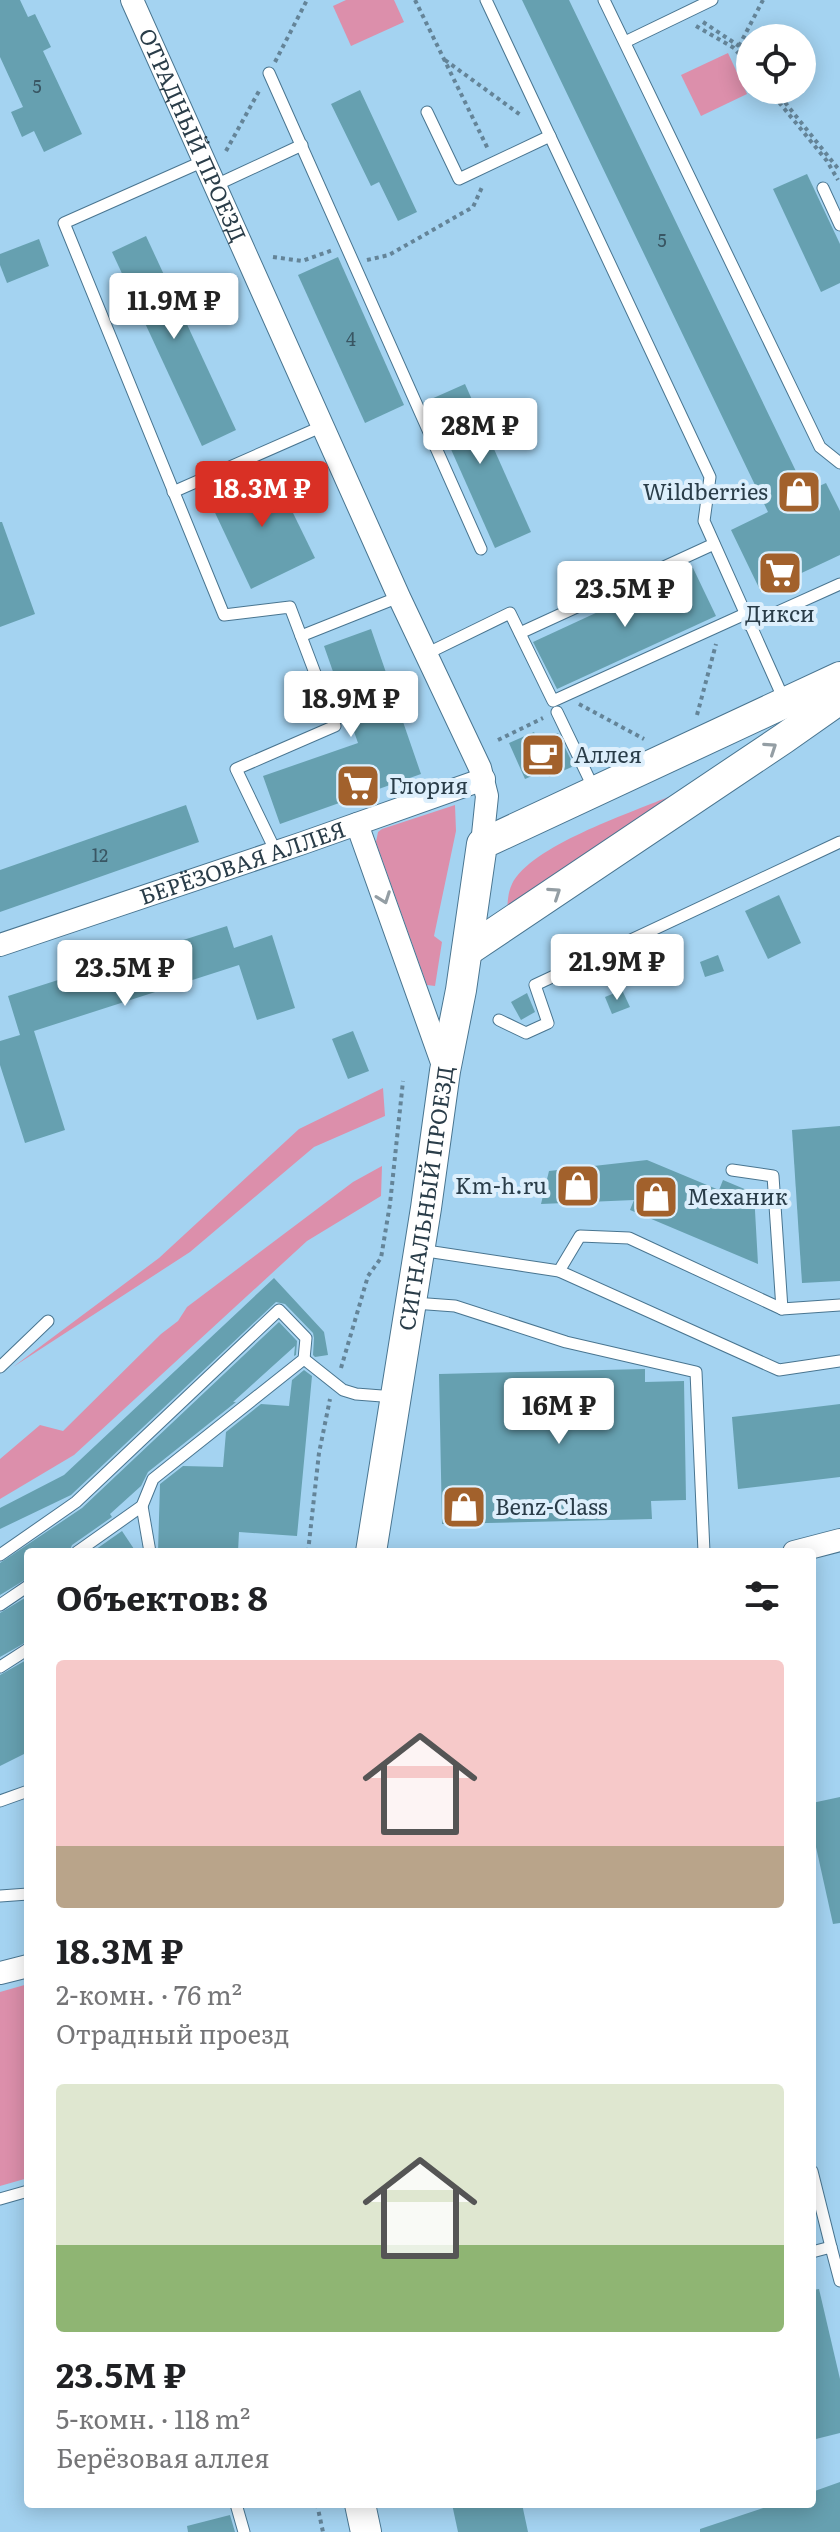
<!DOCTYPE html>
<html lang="ru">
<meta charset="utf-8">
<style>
body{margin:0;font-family:Literata,serif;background:#f2f2f2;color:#202124;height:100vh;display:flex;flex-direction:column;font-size:30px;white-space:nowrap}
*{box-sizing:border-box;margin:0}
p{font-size:26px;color:#757577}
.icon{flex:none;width:44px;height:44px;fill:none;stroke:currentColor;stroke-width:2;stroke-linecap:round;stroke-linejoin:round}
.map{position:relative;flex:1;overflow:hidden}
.details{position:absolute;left:24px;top:1548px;width:792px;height:960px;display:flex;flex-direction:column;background:#fff;border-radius:8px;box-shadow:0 4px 20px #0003}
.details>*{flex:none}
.fabs{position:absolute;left:736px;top:24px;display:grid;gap:16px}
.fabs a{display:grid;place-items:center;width:80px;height:80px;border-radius:50%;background:#fff;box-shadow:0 4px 20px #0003;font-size:40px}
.price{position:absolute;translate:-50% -68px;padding:0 18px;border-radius:8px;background:#fff;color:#222;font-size:26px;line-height:52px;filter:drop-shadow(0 2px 4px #0008)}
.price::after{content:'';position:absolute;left:50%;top:48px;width:24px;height:18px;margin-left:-12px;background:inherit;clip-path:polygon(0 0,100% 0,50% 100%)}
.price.on{background:#d93025;color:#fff}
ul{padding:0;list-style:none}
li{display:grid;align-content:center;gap:16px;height:424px;padding:0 32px}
li span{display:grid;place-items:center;height:248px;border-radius:8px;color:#555}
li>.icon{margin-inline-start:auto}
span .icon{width:144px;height:144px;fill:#fffc;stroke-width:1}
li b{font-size:34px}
h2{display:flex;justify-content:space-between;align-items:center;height:96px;padding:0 32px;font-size:34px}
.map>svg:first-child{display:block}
.green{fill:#dc8fab}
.building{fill:#66a0b0}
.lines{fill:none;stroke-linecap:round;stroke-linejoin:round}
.service-casing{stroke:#497590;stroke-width:13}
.minor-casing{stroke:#497590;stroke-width:24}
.secondary-casing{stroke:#497590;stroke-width:32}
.path{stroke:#648498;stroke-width:4;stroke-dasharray:4 4;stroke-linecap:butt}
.service{stroke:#fff;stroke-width:11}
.minor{stroke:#fff;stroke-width:22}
.secondary{stroke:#fff;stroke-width:30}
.oneway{stroke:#949ea4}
.labels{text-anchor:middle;stroke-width:8;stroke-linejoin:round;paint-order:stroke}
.number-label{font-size:18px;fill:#395663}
.street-label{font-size:22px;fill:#2a3d49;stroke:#ddeffc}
.poi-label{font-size:22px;fill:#2a3d49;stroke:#ddeffc;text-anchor:start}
</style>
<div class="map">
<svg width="840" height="2532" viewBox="0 0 840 2532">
<rect width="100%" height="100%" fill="#a4d3f1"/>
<g class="green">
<path d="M 346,0 L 394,0 L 404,22 L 351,46 L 333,6 Z"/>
<path d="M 728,53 L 747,94 L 701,116 L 681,75 Z"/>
<path d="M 668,797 L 671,801 L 507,909 C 508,900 508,892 512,884 C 531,846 628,814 668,797 Z"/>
<path d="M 455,805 L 456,831 L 434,936 L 442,942 L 435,986 L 427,985 L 376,842 L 378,832 L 382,829 Z"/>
<path d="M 383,1088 L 385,1116 L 314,1147 L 190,1252 L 13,1367 L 159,1258 L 299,1129 Z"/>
<path d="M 382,1166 L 381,1196 L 307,1241 L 74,1455 L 0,1499 L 0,1459 L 40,1425 L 63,1431 L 161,1334 L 178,1321 L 187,1307 L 353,1182 Z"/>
<path d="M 28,1984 L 28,2178 L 0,2186 L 0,1992 Z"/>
</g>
<g class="building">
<path d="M 0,0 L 20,0 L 28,17 L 35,14 L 51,47 L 43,51 L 82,134 L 44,152 L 34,131 L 22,137 L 11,112 L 23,107 L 0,57 Z"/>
<path d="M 522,0 L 569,0 L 806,492 L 826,483 L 840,511 L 840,555 L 761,592 L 731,530 L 768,512 Z"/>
<path d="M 360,90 L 417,212 L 398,221 L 379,182 L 371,186 L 331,104 Z"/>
<path d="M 807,174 L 840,244 L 840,283 L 821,292 L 773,189 Z"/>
<path d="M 146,236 L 236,430 L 202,446 L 112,252 Z"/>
<path d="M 39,239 L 49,266 L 7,283 L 0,265 L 0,254 Z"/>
<path d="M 338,257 L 404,405 L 365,423 L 298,275 Z"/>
<path d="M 465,384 L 531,532 L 495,548 L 429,400 Z"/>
<path d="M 272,470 L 315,558 L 251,589 L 209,500 Z"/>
<path d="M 0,522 L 2,522 L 35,614 L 0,627 Z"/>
<path d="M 693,568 L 716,616 L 557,689 L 533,642 Z"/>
<path d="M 371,629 L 421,774 L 280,824 L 263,776 L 358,743 L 324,646 Z"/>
<path d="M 534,732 L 539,742 L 558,733 L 574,766 L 549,777 L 546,770 L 525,779 L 509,743 Z"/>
<path d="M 186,805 L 199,842 L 0,912 L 0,870 Z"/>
<path d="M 779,895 L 801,943 L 768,959 L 745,911 Z"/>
<path d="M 227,926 L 234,948 L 272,935 L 295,1008 L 257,1020 L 239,965 L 34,1031 L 65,1130 L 25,1143 L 0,1065 L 0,1041 L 20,1035 L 8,996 Z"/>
<path d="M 718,955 L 724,971 L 705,977 L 700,962 Z"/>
<path d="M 622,990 L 630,1007 L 612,1014 L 605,997 Z"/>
<path d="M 527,993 L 535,1012 L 521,1020 L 511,1002 Z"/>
<path d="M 353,1031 L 369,1071 L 348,1079 L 332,1039 Z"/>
<path d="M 840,1126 L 840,1281 L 802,1283 L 792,1130 Z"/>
<path d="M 647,1160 L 719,1190 L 723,1180 L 754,1193 L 758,1264 L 630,1210 L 634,1200 L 541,1204 L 549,1171 Z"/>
<path d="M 274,1278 L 324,1332 L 328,1355 L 315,1357 L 313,1355 L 314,1338 L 313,1333 L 285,1304 L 276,1302 L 71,1495 L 0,1529 L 0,1508 L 64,1475 Z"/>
<path d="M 279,1322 L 297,1341 L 296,1355 L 294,1356 L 295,1346 L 233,1402 L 236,1402 L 148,1472 L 141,1486 L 110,1514 L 112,1517 L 72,1545 L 69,1552 L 28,1552 L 28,1578 L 0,1595 L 0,1563 L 82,1508 Z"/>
<path d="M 645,1369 L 645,1382 L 684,1381 L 686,1500 L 651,1501 L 652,1519 L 442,1524 L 439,1374 Z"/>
<path d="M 304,1370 L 312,1376 L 297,1536 L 239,1532 L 238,1552 L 158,1552 L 160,1484 L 183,1466 L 223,1467 L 226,1432 L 261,1404 L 289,1406 L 292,1380 Z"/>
<path d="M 840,1404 L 840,1477 L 738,1489 L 732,1417 Z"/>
<path d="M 122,1531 L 136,1552 L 92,1552 Z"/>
<path d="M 28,1596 L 28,1641 L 0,1657 L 0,1613 Z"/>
<path d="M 28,1659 L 28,1752 L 0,1766 L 0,1675 Z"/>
<path d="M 840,1797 L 840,1923 L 833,1924 L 812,1829 L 812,1803 Z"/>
<path d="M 819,2289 L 840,2379 L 840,2433 L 812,2440 L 812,2290 Z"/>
<path d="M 840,2482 L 840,2532 L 700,2532 L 700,2529 L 775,2504 L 812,2504 L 812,2492 Z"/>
<path d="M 452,2504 L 522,2504 L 528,2532 L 458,2532 Z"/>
<path d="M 230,2515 L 235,2532 L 188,2532 L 187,2526 Z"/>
</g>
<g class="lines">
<g class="service-casing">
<g id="service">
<path d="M 486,0 L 710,477 L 704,521 L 785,702"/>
<path d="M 604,0 L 820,447 L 840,463"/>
<path d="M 625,42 L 712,0"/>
<path d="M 269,73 L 481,549"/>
<path d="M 427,112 L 459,179 L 550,136"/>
<path d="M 206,160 L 64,223 L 224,615 L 290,607 L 335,726 L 236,769 L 276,852"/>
<path d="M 216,185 L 302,145"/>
<path d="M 823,188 L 840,225"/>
<path d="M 173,492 L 323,426"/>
<path d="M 749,625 L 840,584"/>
<path d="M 520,633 L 714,544"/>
<path d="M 301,636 L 399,597"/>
<path d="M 426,654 L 510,613 L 553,701 L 745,614"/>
<path d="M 557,712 L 595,791"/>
<path d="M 499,1020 L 526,1033 L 548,1023 L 535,985 L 840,842"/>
<path d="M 732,1170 L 773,1176 L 782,1309"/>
<path d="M 420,1250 L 559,1271 L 779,1370 L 840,1361"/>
<path d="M 559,1271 L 580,1236 L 629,1238 L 782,1309 L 840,1305"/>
<path d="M 414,1303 L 455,1306 L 566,1342 L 696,1372 L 704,1552"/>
<path d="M 304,1359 L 343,1390 L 356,1394 L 395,1397"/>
<path d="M 0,1367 L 48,1321"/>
<path d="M 142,1506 L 150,1552"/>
<path d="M 0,1555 L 76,1502 L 279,1310 L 306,1338 L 304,1359 L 153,1479 L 142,1506 L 77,1552"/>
<path d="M 0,1605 L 28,1586"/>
<path d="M 0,1667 L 28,1649"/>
<path d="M 0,1801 L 28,1791"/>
<path d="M 0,1896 L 28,1894"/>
<path d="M 812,2171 L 831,2247"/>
<path d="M 0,2199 L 28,2191"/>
<path d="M 812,2252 L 831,2247 L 840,2281"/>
<path d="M 236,2504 L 244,2532"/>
</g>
</g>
<g class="minor-casing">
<g id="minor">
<path id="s1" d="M 132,0 L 399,597 L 480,768 L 487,796 L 482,844"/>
<path d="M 357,824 L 445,1071"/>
<path id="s2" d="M 0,945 L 303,843 L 484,779"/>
<path d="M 794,1552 L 840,1540"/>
<path d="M 0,1973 L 28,1966"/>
</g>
</g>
<g class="secondary-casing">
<g id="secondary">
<path d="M 467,951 L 783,739 L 840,699"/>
<path id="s3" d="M 371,1552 L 426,1208 L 445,1071 L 461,990 L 482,844 L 840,677"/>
<path d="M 360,2504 L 366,2532"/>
</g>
</g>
<g class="path">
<path d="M 415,0 L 488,149"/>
<path d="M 703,22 L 739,46 L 750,60"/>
<path d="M 696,26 L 734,48 L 750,67"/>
<path d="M 739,46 L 763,0"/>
<path d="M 445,60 L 522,116"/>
<path d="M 275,62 L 307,0"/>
<path d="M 769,90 L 827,161 L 838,180"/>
<path d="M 775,90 L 840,171"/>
<path d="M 226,151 L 259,91"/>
<path d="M 273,257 L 302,261 L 333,250"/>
<path d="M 367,260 L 389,255 L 473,207 L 483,185"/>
<path d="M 579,704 L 644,739"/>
<path d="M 697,715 L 716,644"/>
<path d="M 498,740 L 543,718"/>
<path d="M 341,1368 L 368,1276 L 381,1258 L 390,1204 L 403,1081"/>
<path d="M 308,1552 L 319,1453 L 330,1399"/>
<path d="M 317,2504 L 323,2532"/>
</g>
<use href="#service" class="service"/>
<use href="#minor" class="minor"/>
<use href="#secondary" class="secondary"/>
</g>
<defs><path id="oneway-chevron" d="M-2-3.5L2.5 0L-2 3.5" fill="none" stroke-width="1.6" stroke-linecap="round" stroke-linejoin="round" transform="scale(2)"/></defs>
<g class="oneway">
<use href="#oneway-chevron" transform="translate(771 748) rotate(-34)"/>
<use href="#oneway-chevron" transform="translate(555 893) rotate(-34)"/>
<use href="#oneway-chevron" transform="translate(384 898) rotate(70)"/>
</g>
<defs>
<g id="shop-square" transform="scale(2.3)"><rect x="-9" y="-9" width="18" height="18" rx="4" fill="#a2612c" stroke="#ddeffc"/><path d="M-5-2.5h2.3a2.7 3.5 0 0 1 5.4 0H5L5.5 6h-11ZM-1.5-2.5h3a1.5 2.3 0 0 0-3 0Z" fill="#fff"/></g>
<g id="supermarket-square" transform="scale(2.3)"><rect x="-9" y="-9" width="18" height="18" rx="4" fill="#a2612c" stroke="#ddeffc"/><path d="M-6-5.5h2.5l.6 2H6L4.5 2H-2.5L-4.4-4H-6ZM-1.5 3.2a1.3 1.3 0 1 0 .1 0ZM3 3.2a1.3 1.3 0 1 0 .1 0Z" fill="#fff"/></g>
<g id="cafe-square" transform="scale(2.3)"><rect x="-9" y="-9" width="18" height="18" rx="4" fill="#a2612c" stroke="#ddeffc"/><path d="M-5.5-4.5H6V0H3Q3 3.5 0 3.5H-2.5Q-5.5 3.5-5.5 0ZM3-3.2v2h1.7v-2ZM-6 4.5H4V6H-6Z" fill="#fff"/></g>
</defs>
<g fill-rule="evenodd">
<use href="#shop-square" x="799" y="492"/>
<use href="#supermarket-square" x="780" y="573"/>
<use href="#cafe-square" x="543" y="755"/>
<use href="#supermarket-square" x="358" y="786"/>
<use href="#shop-square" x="578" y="1186"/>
<use href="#shop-square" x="656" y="1197"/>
<use href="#shop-square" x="464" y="1507"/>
</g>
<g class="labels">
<g class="number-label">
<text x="37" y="93">5</text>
<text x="662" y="247">5</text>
<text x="351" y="346">4</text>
<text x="100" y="862">12</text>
</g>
<g class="street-label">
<text dy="8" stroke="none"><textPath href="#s1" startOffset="148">ОТРАДНЫЙ ПРОЕЗД</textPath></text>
<text dy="8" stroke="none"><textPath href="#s2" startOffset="256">БЕРЁЗОВАЯ АЛЛЕЯ</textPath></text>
<text dy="8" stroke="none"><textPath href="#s3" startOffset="358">СИГНАЛЬНЫЙ ПРОЕЗД</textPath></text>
</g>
<g class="poi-label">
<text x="768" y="500" text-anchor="end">Wildberries</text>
<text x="780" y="622" text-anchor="middle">Дикси</text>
<text x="574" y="763">Аллея</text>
<text x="389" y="794">Глория</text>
<text x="547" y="1194" text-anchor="end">Km-h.ru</text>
<text x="687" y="1205">Механик</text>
<text x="495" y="1515">Benz-Class</text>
</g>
</g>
</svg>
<div class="fabs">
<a><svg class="icon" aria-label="locate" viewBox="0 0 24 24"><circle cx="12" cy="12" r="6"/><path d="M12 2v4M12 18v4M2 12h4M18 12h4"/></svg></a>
</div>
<b class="price" style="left:174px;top:341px">11.9M ₽</b>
<b class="price" style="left:480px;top:466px">28M ₽</b>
<b class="price on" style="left:262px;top:529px">18.3M ₽</b>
<b class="price" style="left:625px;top:629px">23.5M ₽</b>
<b class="price" style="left:351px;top:739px">18.9M ₽</b>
<b class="price" style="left:617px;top:1002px">21.9M ₽</b>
<b class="price" style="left:125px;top:1008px">23.5M ₽</b>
<b class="price" style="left:559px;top:1446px">16M ₽</b>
<section class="details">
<h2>Объектов: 8<svg class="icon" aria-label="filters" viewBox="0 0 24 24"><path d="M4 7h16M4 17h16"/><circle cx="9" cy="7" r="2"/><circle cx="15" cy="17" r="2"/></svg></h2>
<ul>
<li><span style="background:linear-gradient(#f6c9c9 75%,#b9a48a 0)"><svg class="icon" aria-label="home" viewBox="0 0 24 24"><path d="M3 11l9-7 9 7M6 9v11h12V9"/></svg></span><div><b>18.3M ₽</b><p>2-комн. · 76 m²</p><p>Отрадный проезд</p></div></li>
<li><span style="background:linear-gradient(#dfe7d0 65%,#8fb573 0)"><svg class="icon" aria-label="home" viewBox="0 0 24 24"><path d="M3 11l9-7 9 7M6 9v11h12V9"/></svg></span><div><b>23.5M ₽</b><p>5-комн. · 118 m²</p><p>Берёзовая аллея</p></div></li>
</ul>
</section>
</div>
